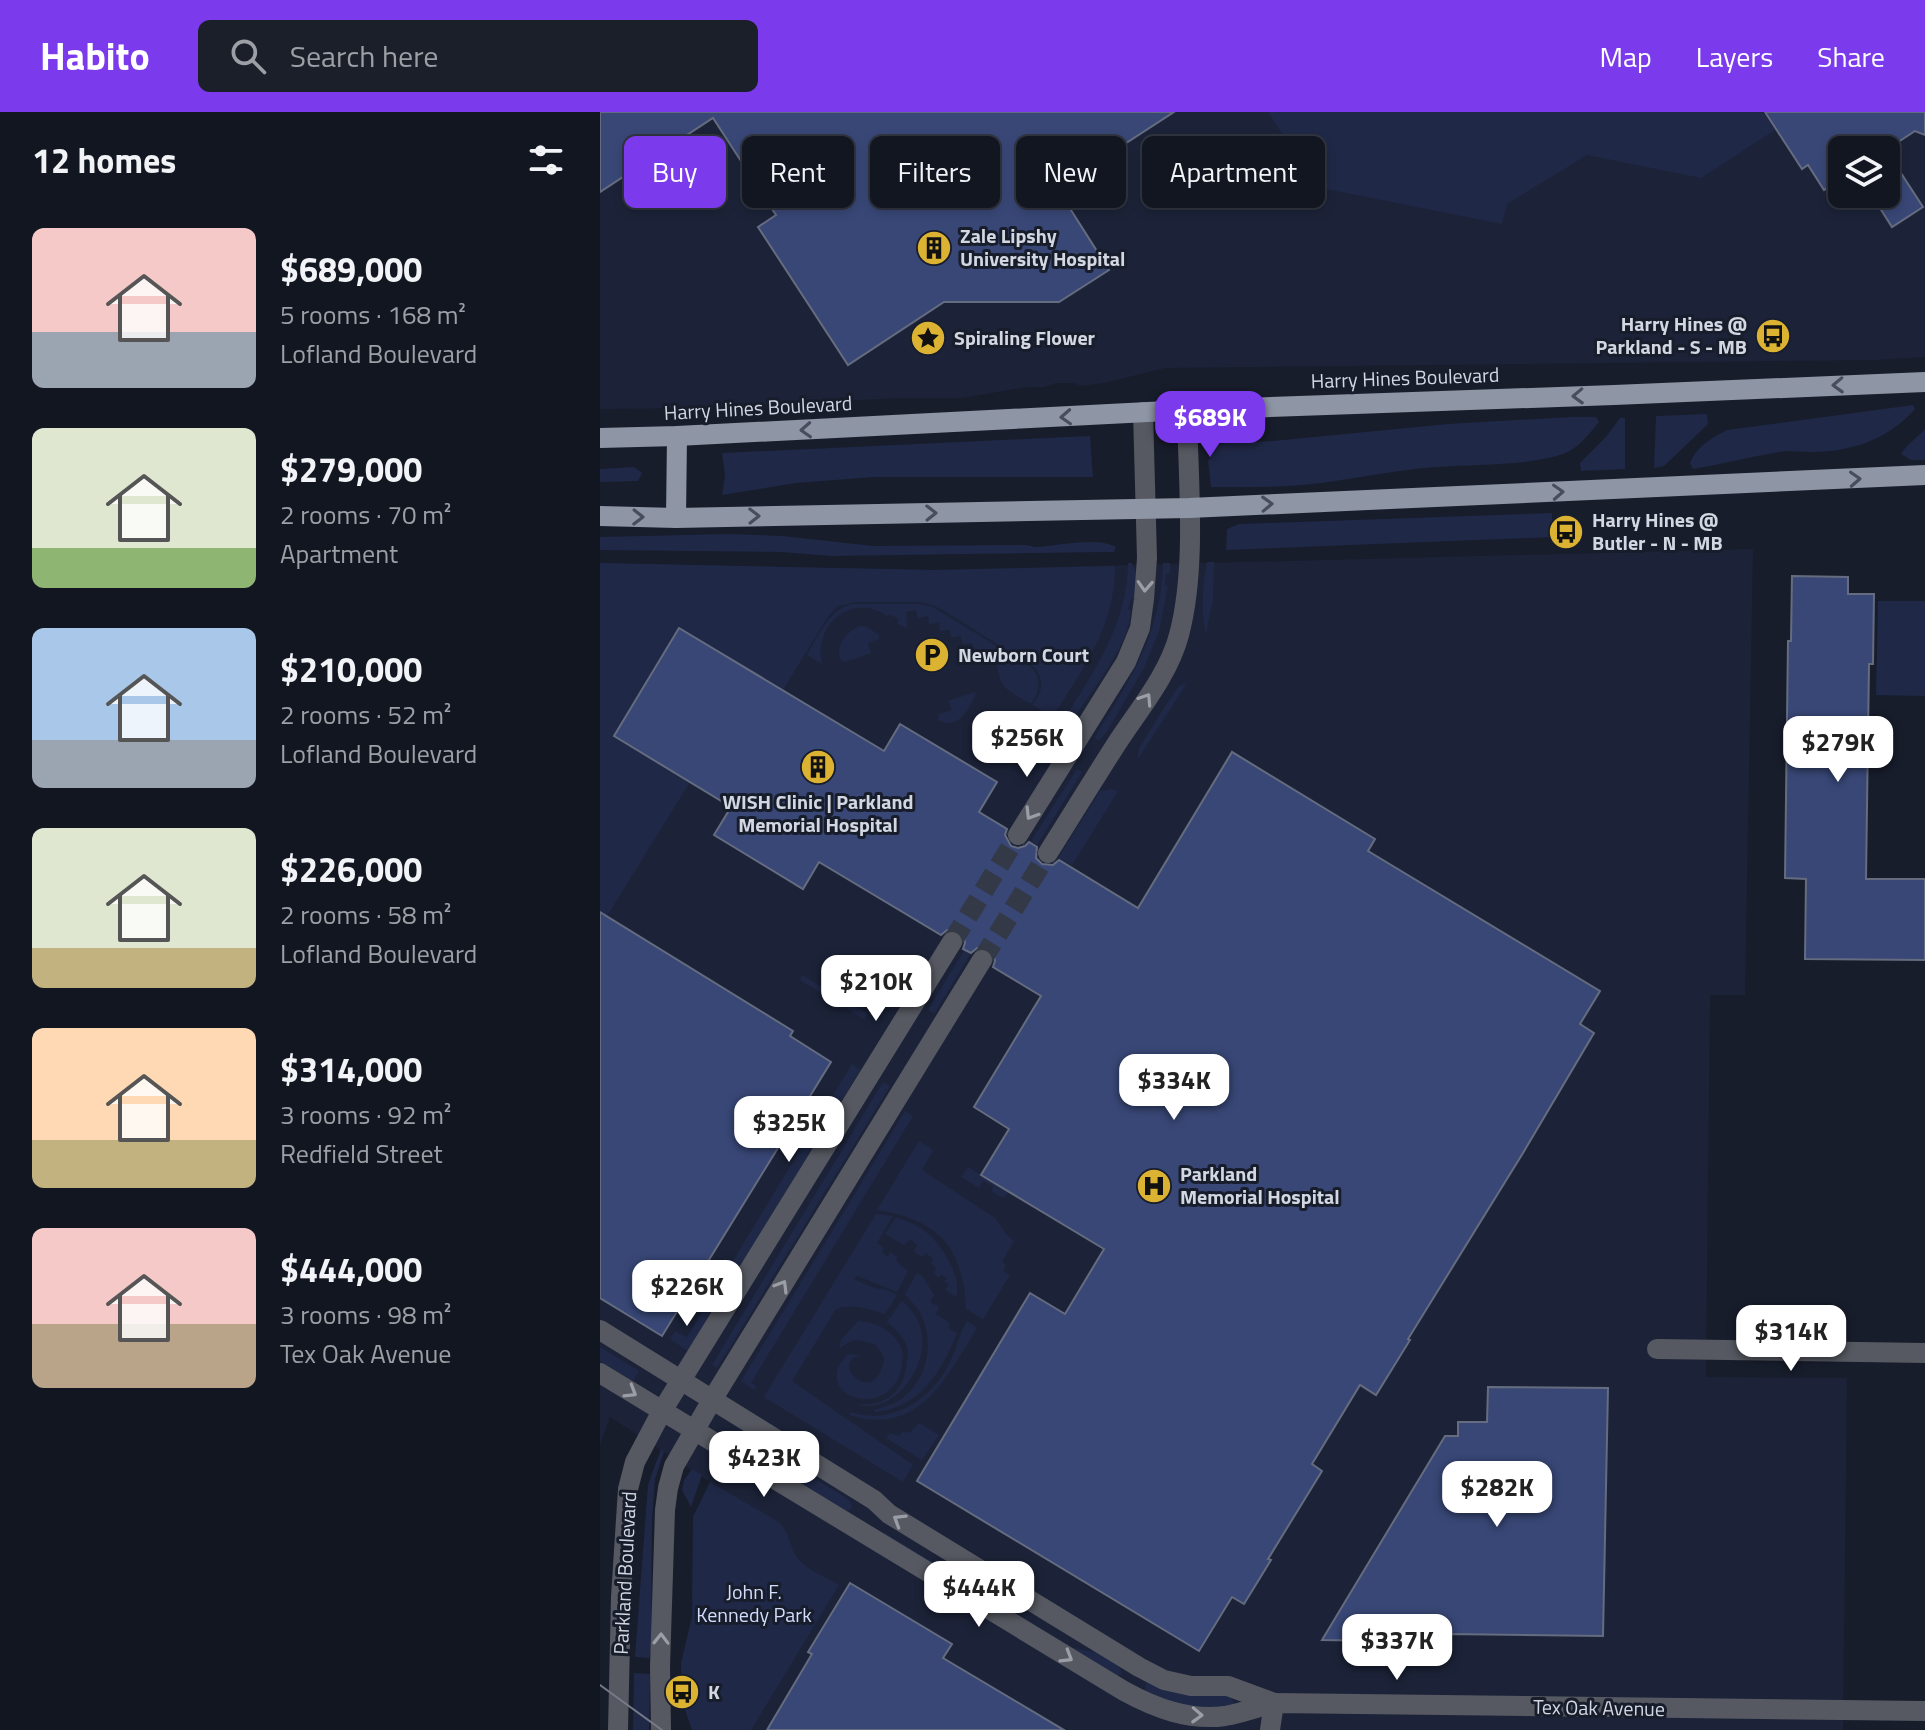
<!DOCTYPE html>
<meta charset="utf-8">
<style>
body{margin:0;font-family:"Titillium Web",sans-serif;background:#1b1f2a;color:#f1f3f6;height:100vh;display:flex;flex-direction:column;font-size:30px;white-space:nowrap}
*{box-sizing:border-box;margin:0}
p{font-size:26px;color:#9c9fa5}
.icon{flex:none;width:44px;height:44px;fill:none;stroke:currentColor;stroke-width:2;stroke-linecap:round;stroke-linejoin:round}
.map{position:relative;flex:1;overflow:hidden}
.side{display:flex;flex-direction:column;background:#121621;width:600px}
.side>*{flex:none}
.hud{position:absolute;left:24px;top:24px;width:760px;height:72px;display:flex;gap:16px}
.fabs{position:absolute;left:1228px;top:24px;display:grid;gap:16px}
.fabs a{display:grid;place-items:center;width:72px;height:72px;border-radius:12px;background:#121621;box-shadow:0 4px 12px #0003,0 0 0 2px #31353f;font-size:40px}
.price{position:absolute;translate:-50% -68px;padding:0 18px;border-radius:16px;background:#fff;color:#222;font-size:26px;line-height:52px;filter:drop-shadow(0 2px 4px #0008)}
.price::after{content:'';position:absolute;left:50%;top:48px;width:24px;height:18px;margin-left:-12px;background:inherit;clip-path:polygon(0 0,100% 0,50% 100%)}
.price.active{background:#7c3aed;color:#fff}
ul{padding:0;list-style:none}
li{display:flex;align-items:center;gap:24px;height:200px;padding:0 32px}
li span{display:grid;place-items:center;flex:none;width:224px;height:160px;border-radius:12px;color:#555}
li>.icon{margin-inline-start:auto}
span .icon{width:96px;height:96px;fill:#fffc;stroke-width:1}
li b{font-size:34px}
h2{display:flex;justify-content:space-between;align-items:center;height:96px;padding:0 32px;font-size:34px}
.pill{padding:0 28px;border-radius:12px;background:#121621;box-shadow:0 4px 12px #0003,0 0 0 2px #31353f;font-size:28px;line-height:72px}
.pill.active{background:#7c3aed;color:#fff}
header{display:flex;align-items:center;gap:48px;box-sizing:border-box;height:112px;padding:0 40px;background:#7c3aed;color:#fff}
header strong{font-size:38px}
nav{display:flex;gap:44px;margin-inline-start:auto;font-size:28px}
.search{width:560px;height:72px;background:#1b1f2a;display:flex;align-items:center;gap:20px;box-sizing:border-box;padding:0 28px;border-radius:12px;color:#9c9fa5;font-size:30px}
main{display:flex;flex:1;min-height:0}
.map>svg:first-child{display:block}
.built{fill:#1c2338;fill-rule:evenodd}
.green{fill:#1f2846}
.building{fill:#384776;stroke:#656c7f;stroke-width:2}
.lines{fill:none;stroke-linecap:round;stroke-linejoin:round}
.minor-tunnel{stroke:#343947;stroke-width:20;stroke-dasharray:20 10;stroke-linecap:butt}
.minor{stroke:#565961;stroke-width:20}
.major{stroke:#8e95a5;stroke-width:20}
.tram{stroke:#767a87;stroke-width:2}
.oneway{stroke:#474d5c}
.oneway2{stroke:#9b9ea7}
.labels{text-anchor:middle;stroke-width:6;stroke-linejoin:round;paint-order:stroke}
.poi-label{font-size:20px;font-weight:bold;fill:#d3d7e1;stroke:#181d2c;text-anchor:start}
.street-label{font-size:20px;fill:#d3d7e1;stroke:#181d2c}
.park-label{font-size:20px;fill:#d2ddfc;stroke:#181d2c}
</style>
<header>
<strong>Habito</strong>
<div class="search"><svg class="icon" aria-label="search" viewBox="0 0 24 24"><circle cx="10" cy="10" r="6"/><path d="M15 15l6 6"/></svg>Search here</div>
<nav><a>Map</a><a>Layers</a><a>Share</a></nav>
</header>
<main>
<section class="side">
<h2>12 homes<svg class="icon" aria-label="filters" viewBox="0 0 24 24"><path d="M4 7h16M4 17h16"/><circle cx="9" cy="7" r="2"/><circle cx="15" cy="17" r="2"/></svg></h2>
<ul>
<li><span style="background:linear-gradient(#f6c9c9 65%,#9aa5b1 0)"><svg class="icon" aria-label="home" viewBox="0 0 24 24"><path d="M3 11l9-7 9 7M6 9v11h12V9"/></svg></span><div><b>$689,000</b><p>5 rooms · 168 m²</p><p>Lofland Boulevard</p></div></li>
<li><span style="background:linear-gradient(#dfe7d0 75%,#8fb573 0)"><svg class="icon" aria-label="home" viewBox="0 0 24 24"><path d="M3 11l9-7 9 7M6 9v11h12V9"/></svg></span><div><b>$279,000</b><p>2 rooms · 70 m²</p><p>Apartment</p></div></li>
<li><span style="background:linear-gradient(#a9c7e8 70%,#9aa5b1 0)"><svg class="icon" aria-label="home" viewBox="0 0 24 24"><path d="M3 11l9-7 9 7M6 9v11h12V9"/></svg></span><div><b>$210,000</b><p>2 rooms · 52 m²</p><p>Lofland Boulevard</p></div></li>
<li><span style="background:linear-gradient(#dfe7d0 75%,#c2b280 0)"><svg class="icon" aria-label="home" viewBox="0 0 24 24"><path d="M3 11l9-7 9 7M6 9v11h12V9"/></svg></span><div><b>$226,000</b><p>2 rooms · 58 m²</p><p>Lofland Boulevard</p></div></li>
<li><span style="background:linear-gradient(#ffd9b3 70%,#c2b280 0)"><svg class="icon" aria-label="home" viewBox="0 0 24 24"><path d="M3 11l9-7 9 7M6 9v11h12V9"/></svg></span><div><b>$314,000</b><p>3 rooms · 92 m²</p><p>Redfield Street</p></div></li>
<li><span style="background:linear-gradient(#f6c9c9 60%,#b9a48a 0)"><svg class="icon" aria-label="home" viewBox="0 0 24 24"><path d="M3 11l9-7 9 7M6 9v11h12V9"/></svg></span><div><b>$444,000</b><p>3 rooms · 98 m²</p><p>Tex Oak Avenue</p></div></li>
</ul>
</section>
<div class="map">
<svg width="1325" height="1618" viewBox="0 0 1325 1618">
<rect width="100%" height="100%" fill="#181d2c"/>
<g class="built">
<path d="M 0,0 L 1325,0 L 1325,245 L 1275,248 L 565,256 L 504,271 L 481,274 L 473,271 L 456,271 L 444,275 L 427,275 L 363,286 L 301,286 L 98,296 L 0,297 ZM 1242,38 L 1286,38 L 1286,82 L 1242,82 Z"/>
<path d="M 1153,437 L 1145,883 L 1110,883 L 1106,1265 L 1247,1266 L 1243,1618 L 92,1618 L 82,1589 L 81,1551 L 92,1505 L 93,1405 L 110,1370 L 10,1305 L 0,1333 L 0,451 L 335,458 Z"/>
</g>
<g class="green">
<path d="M 668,0 L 1163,0 L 1175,18 L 1101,66 L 987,43 L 907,92 L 902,112 L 717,75 Z"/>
<path d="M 1313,293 L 1315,297 C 1288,328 1250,340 1210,340 C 1199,340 1189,338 1179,340 C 1150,345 1122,352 1093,357 L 1090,351 C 1097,334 1110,327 1127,318 Z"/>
<path d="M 1107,302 L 1108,312 L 1064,354 L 1054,356 L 1056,304 Z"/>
<path d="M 971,305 L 996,305 L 999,310 C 989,322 979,336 963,342 C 928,354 874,352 836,355 C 797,358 759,366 721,371 C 685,376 647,375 611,375 L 608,348 L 611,346 L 607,339 L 610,332 L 673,329 L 848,312 Z"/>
<path d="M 1020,306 L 1025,306 L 1025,357 L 981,359 L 980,351 L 1006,325 Z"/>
<path d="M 1325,317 L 1325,348 L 1311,348 L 1301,342 C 1307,332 1317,326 1325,317 Z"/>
<path d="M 490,324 L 493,365 L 274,365 L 196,371 L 122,383 L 125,363 L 122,341 Z"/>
<path d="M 34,355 L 42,361 L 38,369 L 0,370 L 0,357 Z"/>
<path d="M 952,401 L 953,425 L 626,438 L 627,417 L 639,412 Z"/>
<path d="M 129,422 L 182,424 L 274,434 L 427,433 L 435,435 C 457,434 496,424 516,435 L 514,440 L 507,440 L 232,444 L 181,440 L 0,438 L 0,425 Z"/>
<path d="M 607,450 L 614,450 L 613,487 L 606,521 C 600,501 603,470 607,450 Z"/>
<path d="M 0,451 L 335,458 L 515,454 C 515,515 483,556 453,605 L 432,593 C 442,581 445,569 435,556 L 343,498 L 332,493 L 320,490 L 256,490 L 238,494 L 229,503 L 183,578 L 79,516 L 14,624 L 90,670 L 7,804 L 0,800 Z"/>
<path d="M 528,451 L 532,451 L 537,464 L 534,487 L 531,487 L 528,497 L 531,499 C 529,532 495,575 476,603 L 465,606 C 495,558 528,510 528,451 Z"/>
<path d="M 563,451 L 570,451 L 570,461 L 566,462 L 565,473 L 568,474 L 559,519 L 544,556 L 506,621 L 498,629 L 495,625 C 530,568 562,520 563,451 Z"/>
<path d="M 1278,489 L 1325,489 L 1325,584 L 1276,583 Z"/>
<path d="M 252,492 L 317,492 L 331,494 L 431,555 C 442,566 440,580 431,592 C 402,575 402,579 395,545 L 385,547 L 383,538 L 374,539 L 372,531 L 362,532 L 361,524 L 351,526 L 350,518 L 340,519 L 339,511 L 329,512 L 328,504 L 318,506 L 316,498 L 306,500 L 307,514 L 306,516 L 297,511 L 299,507 L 289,502 L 287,504 C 251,479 213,514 222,552 L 207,543 C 219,523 228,498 252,492 Z"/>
<path d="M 260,514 L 267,515 L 279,523 L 279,527 L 268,531 L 271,541 L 245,550 L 240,547 C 236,533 247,519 260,514 Z"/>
<path d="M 587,571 L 538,647 L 539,636 L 568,590 L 579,574 Z"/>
<path d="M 375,580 L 376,582 C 367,597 360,619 338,608 L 339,602 L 352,598 L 348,589 Z"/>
<path d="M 477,657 L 482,660 L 437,733 L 431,729 Z"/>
<path d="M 511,677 L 518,679 L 472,753 L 458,746 L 500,679 Z"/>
<path d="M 365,837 L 371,841 L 334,902 L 328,898 Z"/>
<path d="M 202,863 L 267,901 L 267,903 L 264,907 L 262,906 L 200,868 Z"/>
<path d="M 252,952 L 260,958 L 93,1235 L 88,1239 L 70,1227 L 75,1219 L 87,1225 Z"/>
<path d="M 283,970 L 290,974 L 117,1256 L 112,1253 Z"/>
<path d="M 305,999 L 313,1004 L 151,1271 L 156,1274 L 154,1278 L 141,1269 Z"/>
<path d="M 319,1029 L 333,1038 L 322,1058 L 395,1106 L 407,1123 L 414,1129 L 402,1150 L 406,1153 L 403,1159 L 410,1163 L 383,1207 L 366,1197 C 364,1136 338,1107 277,1098 Z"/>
<path d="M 368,1055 L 409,1080 L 404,1086 L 392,1080 L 393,1074 L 383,1069 L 379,1076 L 361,1065 Z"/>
<path d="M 276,1102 L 293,1104 L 277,1131 L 284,1136 L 282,1141 L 288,1145 L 290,1140 L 297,1145 L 296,1149 L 308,1159 L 297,1180 L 257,1164 L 254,1167 L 274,1176 L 287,1178 L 297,1183 L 285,1202 C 267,1197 253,1191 236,1197 L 192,1269 L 313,1353 L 303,1370 L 164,1285 Z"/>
<path d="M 296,1105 C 303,1108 312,1111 319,1115 C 338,1126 363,1163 356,1185 L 345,1178 L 349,1172 L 344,1170 L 347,1166 L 341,1163 L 339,1166 L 334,1162 L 336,1155 L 331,1152 L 333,1147 L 326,1141 L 323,1145 L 314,1140 L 317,1133 L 310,1127 L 304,1133 L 285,1122 Z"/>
<path d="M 317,1161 L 323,1165 L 334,1183 L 330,1190 L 339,1195 L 336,1202 L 350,1211 L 348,1216 L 357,1221 C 342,1259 320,1296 275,1300 L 274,1298 C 282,1295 291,1293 298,1289 C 329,1271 336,1226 318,1197 C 314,1192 309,1187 305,1182 Z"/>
<path d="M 302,1189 C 310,1196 317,1204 320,1215 C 332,1249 296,1306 255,1292 C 286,1296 305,1279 307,1248 C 308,1244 308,1239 307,1235 C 304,1225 295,1217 287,1210 Z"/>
<path d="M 258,1209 C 275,1210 291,1217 300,1233 C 304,1241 303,1249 301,1258 C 290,1302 231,1291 237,1259 C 238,1253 244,1247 247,1243 L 253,1242 L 261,1244 L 254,1245 L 249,1251 L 249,1258 C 265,1282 283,1268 284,1245 L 276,1233 C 258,1227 254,1225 239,1237 L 241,1228 Z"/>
<path d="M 367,1209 L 377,1216 C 346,1266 319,1325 249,1303 L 251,1300 C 291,1314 333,1287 350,1250 C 357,1236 359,1222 367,1209 Z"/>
<path d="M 0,1235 L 39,1259 L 33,1269 L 0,1249 Z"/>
<path d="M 319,1311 L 339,1323 L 322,1348 L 286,1326 L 290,1321 L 299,1324 L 303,1319 L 310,1321 Z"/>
<path d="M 142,1323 L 248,1387 L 252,1392 L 251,1397 L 247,1399 L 134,1333 Z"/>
<path d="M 61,1337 L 64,1340 L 55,1367 L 52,1408 L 51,1540 L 49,1546 L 35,1545 L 48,1373 Z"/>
<path d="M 92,1357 L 102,1363 L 91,1395 L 82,1378 L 84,1368 Z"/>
<path d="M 110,1370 L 179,1410 C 191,1421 189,1438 200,1449 C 210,1459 227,1466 239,1473 L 151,1618 L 92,1618 L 82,1589 L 81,1551 L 92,1505 L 93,1405 Z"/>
<path d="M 285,1421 L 473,1536 C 490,1539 518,1543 522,1562 L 516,1564 L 283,1423 Z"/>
<path d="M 34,1561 L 50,1562 L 49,1618 L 33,1618 Z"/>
<path d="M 546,1570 L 560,1576 L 625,1583 L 632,1586 L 634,1593 L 631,1596 L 601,1596 L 575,1594 L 545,1583 Z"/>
</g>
<g class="building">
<path d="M 0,0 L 574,0 L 457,76 L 509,158 L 459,190 L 344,190 L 248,253 L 158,115 L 176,103 L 113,6 L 0,80 Z"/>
<path d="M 1165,0 L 1325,0 L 1325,23 L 1315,19 L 1286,38 L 1323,95 L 1292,115 L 1271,82 L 1286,82 L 1286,38 L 1242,38 L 1242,66 L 1224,78 L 1208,53 L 1202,57 Z"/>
<path d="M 1192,464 L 1248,465 L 1248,482 L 1274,482 L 1273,552 L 1269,552 L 1266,767 L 1325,767 L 1325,848 L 1205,847 L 1206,767 L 1185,766 L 1188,529 L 1191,529 Z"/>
<path d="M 79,516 L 284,639 L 300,612 L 397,670 L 379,700 L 407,717 L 405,723 L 411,734 L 418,736 L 425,734 L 429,730 L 437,735 L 436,746 L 442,752 L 453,753 L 459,748 L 538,796 L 632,640 L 775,727 L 768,739 L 1000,879 L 980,912 L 994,921 L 923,1041 L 808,1227 L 810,1228 L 776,1283 L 760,1273 L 712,1352 L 722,1359 L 668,1447 L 671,1448 L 644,1492 L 632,1485 L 599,1539 L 317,1369 L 430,1181 L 465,1202 L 504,1137 L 381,1063 L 409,1017 L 374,995 L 441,884 L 393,855 L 395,849 L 394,843 L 388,837 L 377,836 L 371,841 L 363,837 L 365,831 L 364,825 L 358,819 L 347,818 L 341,823 L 219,750 L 203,777 L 114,723 L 131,695 L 14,624 Z"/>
<path d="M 0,800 L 193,919 L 190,924 L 231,950 L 62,1224 L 0,1186 Z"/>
<path d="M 888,1275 L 1008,1276 L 1003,1524 L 848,1522 L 848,1530 L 722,1528 L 845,1324 L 858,1324 L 858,1310 L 887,1310 Z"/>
<path d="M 250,1471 L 352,1532 L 343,1546 L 464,1618 L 167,1618 L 212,1542 L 208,1540 Z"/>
</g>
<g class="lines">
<g class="minor-tunnel">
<path d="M 352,830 L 418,723"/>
<path d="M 382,848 L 448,741"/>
</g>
<g class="minor">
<path d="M 418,723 L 526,550 L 540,516 L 544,487 L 547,446 L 543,300"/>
<path d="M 448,741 C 472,703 495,665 519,628 C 541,595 569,561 579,523 C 597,455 588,368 587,298"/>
<path d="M 0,1218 L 274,1388 L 289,1402 L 539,1555 L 564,1568 L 591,1574 L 628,1574 L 674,1591"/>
<path d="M 1057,1237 L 1325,1241"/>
<path d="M 0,1261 L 524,1579 C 555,1596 589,1609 625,1604 C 642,1601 658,1595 674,1591 L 1325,1599"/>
<path d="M 18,1618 L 21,1485 L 28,1377 L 35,1350 L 62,1299 L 352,830"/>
<path d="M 61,1618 L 60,1555 L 65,1398 L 68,1376 L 74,1354 L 112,1288 L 382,848"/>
<path d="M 670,1618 L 674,1591"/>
</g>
<g class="major">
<path d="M 0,326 L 77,324 L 587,298 L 1014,283 L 1325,270"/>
<path d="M 0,404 L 76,406 L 589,396 L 1325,363"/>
<path d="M 76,406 L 77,324"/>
</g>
<path class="tram" d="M 0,1573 L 62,1618"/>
</g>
<defs><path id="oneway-chevron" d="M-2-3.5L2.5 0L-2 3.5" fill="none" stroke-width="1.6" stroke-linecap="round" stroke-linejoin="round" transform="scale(2)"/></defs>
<g class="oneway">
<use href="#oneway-chevron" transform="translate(1238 273) rotate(178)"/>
<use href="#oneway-chevron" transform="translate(978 284) rotate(178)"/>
<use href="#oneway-chevron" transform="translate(466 305) rotate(177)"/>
<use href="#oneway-chevron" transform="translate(206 318) rotate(177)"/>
<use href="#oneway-chevron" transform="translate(1255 367) rotate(-3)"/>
<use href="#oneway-chevron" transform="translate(958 380) rotate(-3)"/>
<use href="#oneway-chevron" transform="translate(667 392) rotate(-2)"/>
<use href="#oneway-chevron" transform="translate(331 401) rotate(-1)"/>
<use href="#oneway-chevron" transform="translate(154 404) rotate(-1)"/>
<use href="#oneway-chevron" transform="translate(38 405) rotate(1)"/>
</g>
<g class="oneway2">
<use href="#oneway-chevron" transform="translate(545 474) rotate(93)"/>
<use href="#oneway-chevron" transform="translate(546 587) rotate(-57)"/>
<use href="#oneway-chevron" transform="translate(431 702) rotate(122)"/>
<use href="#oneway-chevron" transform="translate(182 1174) rotate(-59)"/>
<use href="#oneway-chevron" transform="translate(31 1280) rotate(31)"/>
<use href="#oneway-chevron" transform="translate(299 1408) rotate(-148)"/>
<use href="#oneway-chevron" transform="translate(61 1527) rotate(-89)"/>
<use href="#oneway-chevron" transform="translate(467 1545) rotate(31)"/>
<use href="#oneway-chevron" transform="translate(597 1603) rotate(2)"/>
</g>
<defs>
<g id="building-disc" transform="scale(1.8)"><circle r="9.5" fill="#dcb233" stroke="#181d2c"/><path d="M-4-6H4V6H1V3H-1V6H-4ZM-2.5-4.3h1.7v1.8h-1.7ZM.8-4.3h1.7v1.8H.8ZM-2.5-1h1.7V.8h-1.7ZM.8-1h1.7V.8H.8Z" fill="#111"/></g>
<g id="bus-disc" transform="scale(1.8)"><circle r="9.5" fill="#dcb233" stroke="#181d2c"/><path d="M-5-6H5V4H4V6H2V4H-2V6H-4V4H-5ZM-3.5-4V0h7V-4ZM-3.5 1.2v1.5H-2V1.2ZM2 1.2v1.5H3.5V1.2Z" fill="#111"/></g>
<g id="sight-disc" transform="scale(1.8)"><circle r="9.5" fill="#dcb233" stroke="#181d2c"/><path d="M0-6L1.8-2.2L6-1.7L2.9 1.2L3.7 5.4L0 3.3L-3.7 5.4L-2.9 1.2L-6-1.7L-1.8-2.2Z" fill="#111"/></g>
<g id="parking-disc" transform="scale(1.8)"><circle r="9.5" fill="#dcb233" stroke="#181d2c"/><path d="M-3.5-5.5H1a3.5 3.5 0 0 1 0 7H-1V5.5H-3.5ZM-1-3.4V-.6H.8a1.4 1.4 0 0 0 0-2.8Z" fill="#111"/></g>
<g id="hospital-disc" transform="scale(1.8)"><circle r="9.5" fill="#dcb233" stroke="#181d2c"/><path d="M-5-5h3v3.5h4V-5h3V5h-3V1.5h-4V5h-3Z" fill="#111"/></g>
</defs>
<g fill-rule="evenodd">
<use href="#building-disc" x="334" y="136"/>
<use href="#bus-disc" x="1173" y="224"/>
<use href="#sight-disc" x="328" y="226"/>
<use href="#bus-disc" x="966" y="420"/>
<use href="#parking-disc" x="332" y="543"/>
<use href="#building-disc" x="218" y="655"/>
<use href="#hospital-disc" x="554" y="1074"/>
<use href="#bus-disc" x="82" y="1580"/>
</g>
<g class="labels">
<g class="poi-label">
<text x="360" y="131">Zale Lipshy<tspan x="360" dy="23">University Hospital</tspan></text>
<text x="1147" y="219" text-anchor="end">Harry Hines @<tspan x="1147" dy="23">Parkland - S - MB</tspan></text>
<text x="354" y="233">Spiraling Flower</text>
<text x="992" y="415">Harry Hines @<tspan x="992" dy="23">Butler - N - MB</tspan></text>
<text x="358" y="550">Newborn Court</text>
<text x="218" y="697" text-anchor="middle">WISH Clinic | Parkland<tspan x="218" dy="23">Memorial Hospital</tspan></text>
<text x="580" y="1069">Parkland<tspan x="580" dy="23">Memorial Hospital</tspan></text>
<text x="108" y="1587">K</text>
</g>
<g class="street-label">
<text transform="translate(805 266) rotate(-2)" y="7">Harry Hines Boulevard</text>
<text transform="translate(158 296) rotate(-3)" y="7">Harry Hines Boulevard</text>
<text transform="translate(25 1461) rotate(-87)" y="7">Parkland Boulevard</text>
<text transform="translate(999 1596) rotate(1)" y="7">Tex Oak Avenue</text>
</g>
<g class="park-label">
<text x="154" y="1487">John F.<tspan x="154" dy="23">Kennedy Park</tspan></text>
</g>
</g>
</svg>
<div class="fabs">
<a><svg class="icon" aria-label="layers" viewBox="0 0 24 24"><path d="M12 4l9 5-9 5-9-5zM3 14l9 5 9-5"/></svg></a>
</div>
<b class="price active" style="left:610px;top:347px">$689K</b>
<b class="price" style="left:427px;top:667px">$256K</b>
<b class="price" style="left:1238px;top:672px">$279K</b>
<b class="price" style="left:276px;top:911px">$210K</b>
<b class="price" style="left:574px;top:1010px">$334K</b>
<b class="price" style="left:189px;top:1052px">$325K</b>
<b class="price" style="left:87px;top:1216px">$226K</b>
<b class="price" style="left:1191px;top:1261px">$314K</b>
<b class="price" style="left:164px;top:1387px">$423K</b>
<b class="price" style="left:897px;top:1417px">$282K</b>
<b class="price" style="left:379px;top:1517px">$444K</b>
<b class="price" style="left:797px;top:1570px">$337K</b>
<div class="hud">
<a class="pill active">Buy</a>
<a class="pill">Rent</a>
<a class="pill">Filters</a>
<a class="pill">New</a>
<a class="pill">Apartment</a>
</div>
</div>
</main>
